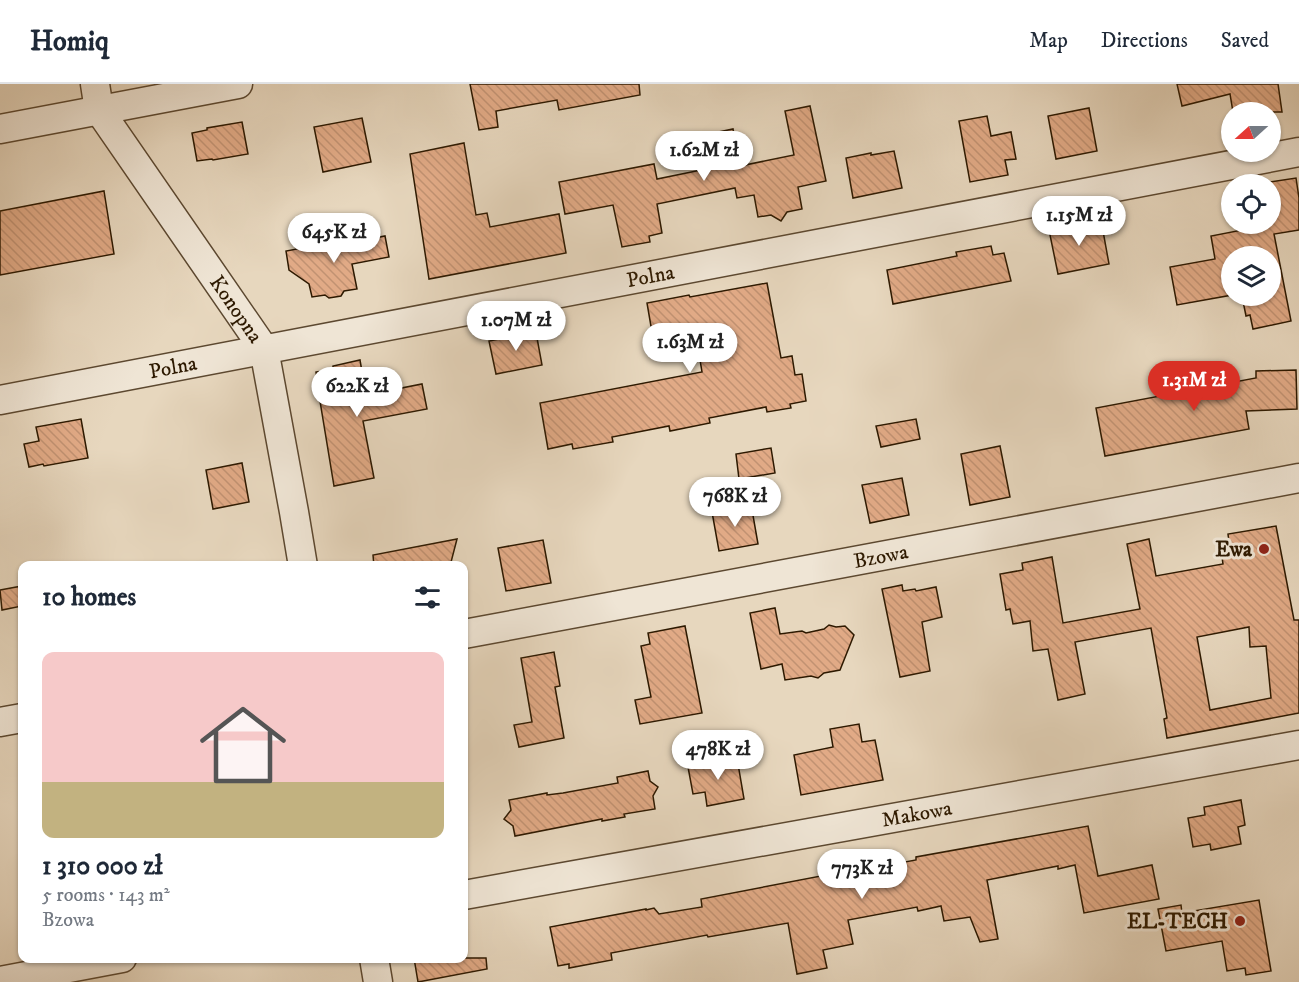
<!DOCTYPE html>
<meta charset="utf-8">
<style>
body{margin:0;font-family:"IM FELL DW Pica",serif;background:#f2f2f3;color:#1f2937;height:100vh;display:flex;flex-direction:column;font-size:22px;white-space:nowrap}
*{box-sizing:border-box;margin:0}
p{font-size:20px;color:#747a83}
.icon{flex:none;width:33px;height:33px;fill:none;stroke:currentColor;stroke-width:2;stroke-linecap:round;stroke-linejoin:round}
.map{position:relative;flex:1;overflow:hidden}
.details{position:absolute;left:18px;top:477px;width:450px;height:402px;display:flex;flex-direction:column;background:#fff;border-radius:12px;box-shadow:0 2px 4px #0004}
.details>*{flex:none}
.needle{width:39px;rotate:249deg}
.fabs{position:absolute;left:1221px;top:18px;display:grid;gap:12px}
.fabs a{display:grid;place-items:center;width:60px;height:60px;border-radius:50%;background:#fff;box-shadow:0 2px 4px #0004;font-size:30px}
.price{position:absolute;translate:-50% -51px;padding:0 14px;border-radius:21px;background:#fff;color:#222;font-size:20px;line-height:39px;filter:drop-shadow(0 2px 3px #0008)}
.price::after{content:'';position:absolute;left:50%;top:36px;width:18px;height:14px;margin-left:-9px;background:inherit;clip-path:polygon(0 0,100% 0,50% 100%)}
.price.current{background:#d93025;color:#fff}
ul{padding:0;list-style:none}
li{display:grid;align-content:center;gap:12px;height:318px;padding:0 24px}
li+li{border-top:2px solid #e0e1e3}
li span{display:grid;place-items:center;height:186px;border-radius:12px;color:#555}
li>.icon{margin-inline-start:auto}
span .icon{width:108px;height:108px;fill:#fffc;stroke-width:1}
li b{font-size:26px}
h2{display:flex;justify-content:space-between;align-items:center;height:72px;padding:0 24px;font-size:26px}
header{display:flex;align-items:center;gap:36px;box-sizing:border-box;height:84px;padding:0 30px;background:#fff;border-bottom:2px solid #e0e1e3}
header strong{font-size:28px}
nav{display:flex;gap:33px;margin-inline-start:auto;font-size:21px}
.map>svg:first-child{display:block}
.building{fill:url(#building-back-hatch);stroke:#2d1900;stroke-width:1.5;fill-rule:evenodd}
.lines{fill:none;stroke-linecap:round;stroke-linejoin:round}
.street-casing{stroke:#5c4830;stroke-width:31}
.street{stroke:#efe5d5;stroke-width:28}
.poi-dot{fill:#8f2418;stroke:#efe5d5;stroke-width:2}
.labels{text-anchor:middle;stroke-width:6;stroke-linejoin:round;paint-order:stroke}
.street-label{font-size:21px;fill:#2d1900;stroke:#efe5d5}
.poi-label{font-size:21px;font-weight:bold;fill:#2d1900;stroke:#efe5d5;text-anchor:end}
</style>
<header>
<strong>Homiq</strong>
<nav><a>Map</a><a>Directions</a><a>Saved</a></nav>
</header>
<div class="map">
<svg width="1299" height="898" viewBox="0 0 1299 898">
<defs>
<pattern id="building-back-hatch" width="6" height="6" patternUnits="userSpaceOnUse" patternTransform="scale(1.5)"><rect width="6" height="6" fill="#e1aa86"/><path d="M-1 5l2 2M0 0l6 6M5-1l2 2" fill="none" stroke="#c19272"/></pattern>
</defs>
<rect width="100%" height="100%" fill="#e7d7be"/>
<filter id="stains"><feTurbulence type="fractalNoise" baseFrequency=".00333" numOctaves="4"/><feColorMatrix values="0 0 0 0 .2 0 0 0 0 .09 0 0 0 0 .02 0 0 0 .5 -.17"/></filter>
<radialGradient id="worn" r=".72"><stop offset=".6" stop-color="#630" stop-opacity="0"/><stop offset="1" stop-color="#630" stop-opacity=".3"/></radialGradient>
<g class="building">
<path d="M 470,0 L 639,0 L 640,11 L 559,26 L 557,16 L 496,27 L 498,43 L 479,46 Z"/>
<path d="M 1177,0 L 1278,0 L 1282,28 L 1233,28 L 1230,10 L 1182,22 Z"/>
<path d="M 810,22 L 826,97 L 798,103 L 802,125 L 787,128 L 781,137 L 771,131 L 758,133 L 754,111 L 737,114 L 735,104 L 657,120 L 662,149 L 649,152 L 650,158 L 622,163 L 613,121 L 565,130 L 559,98 L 654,80 L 657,95 L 711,84 L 704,51 L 733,45 L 740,82 L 794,71 L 785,27 Z"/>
<path d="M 1089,24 L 1097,67 L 1056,75 L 1048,32 Z"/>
<path d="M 987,32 L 991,52 L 1011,48 L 1016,75 L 1005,76 L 1008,91 L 970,98 L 959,37 Z"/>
<path d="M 362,34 L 371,78 L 323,88 L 314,43 Z"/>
<path d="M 242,38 L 248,70 L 213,76 L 212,75 L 197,77 L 192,49 L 207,46 L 207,44 Z"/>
<path d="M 464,59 L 476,131 L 487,129 L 490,143 L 559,130 L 566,169 L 429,195 L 410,70 Z"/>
<path d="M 894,67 L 902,104 L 853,114 L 846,74 L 871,69 L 871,71 Z"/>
<path d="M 1296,94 L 1299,114 L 1299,146 L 1274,150 L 1291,237 L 1253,245 L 1250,231 L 1246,232 L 1242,212 L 1270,212 L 1270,172 L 1232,172 L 1232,211 L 1177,221 L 1170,183 L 1215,175 L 1211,152 L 1263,142 L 1263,140 L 1270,140 L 1270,100 L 1258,100 Z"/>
<path d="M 104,107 L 114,170 L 0,191 L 0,127 Z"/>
<path d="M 1101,136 L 1109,180 L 1058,190 L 1049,146 Z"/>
<path d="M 385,152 L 389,173 L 352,180 L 357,205 L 344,207 L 341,212 L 329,214 L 325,211 L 312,213 L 309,200 L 289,186 L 286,167 L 344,156 L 345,160 Z"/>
<path d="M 991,162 L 993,171 L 1004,169 L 1011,197 L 893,220 L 887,186 L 957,172 L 956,168 Z"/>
<path d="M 767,199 L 781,274 L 792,272 L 795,291 L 802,290 L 806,317 L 790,320 L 791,324 L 767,328 L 766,323 L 709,334 L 710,339 L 670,347 L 669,342 L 612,353 L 613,358 L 573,365 L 572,360 L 548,365 L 540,319 L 702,288 L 695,246 L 653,254 L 647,219 L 689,211 L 690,213 Z"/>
<path d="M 535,243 L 542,281 L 496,290 L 489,257 L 516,252 L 515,247 Z"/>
<path d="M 360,276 L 366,311 L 422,300 L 427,325 L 363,337 L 374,394 L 334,402 L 318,305 L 319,305 L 316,288 L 333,285 L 333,282 Z"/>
<path d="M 1296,286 L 1297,325 L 1246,327 L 1249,345 L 1105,372 L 1096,324 L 1256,294 L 1256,287 Z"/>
<path d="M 81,335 L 88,374 L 44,382 L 43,380 L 29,383 L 24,360 L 39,357 L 36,343 Z"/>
<path d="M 916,335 L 920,355 L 881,363 L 876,342 Z"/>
<path d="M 1000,362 L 1010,413 L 970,421 L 961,370 Z"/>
<path d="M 771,364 L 775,389 L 739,395 L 736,370 Z"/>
<path d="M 242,379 L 249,418 L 213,425 L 206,386 Z"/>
<path d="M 902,394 L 909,431 L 870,439 L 862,401 Z"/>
<path d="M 751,420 L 758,460 L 719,467 L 712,428 Z"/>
<path d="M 1276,442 L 1294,536 L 1299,536 L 1299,629 L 1167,654 L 1164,635 L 1167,634 L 1151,544 L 1075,558 L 1085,610 L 1058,616 L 1048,565 L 1033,567 L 1030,537 L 1013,540 L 1010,525 L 1006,526 L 1000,490 L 1023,486 L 1022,479 L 1052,473 L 1063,539 L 1140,525 L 1127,460 L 1149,455 L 1156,492 L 1223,480 L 1220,460 L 1229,458 L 1228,450 ZM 1249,543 L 1250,563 L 1266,562 L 1271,614 L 1210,626 L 1197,553 Z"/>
<path d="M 457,455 L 450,482 L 374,482 L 373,471 Z"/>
<path d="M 543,456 L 551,499 L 506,507 L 498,464 Z"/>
<path d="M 902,501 L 903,507 L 915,505 L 916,507 L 936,503 L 942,533 L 922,538 L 930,587 L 900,593 L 882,505 Z"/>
<path d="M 22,502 L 22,522 L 2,526 L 0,506 Z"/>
<path d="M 775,524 L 780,550 L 802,547 L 806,549 L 824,545 L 829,541 L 836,543 L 845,542 L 854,551 L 840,586 L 824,589 L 818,594 L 811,592 L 785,596 L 782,580 L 761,585 L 750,529 Z"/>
<path d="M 685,542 L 702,629 L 640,640 L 635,616 L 651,613 L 641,562 L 650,560 L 648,549 Z"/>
<path d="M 554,568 L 560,602 L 555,603 L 564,654 L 519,663 L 514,641 L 532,638 L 521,574 Z"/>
<path d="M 859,640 L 862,658 L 875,656 L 883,696 L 801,711 L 794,671 L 833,663 L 830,645 Z"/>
<path d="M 737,674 L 744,715 L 707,722 L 705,708 L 693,710 L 688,683 Z"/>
<path d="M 648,687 L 650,697 L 658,703 L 653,712 L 655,725 L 624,730 L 625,733 L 602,737 L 602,735 L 515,752 L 513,742 L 504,735 L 511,726 L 509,716 L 547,709 L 547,711 L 563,709 L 618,699 L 617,693 Z"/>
<path d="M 1241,716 L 1245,741 L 1238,743 L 1241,760 L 1211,766 L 1210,760 L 1193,763 L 1188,734 L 1205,731 L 1204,723 Z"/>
<path d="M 1088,742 L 1098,792 L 1152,781 L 1159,815 L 1084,829 L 1075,781 L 1058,785 L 1058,782 L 987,796 L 998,855 L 980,858 L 970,833 L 944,837 L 941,822 L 918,827 L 917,823 L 848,836 L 853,860 L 823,866 L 827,884 L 797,890 L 788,839 L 708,853 L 707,851 L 611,869 L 612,876 L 569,884 L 569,880 L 558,882 L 550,843 L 646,825 L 646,826 L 654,824 L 659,830 L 702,823 L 701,815 L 837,789 L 837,787 L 862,782 L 863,786 L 916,776 L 916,773 Z"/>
<path d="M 1259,816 L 1271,887 L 1246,891 L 1245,884 L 1227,887 L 1222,857 L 1166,867 L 1158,825 L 1181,821 L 1182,829 Z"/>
<path d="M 414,874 L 486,874 L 487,885 L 418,898 Z"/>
</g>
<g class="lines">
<g class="street-casing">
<g id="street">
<path id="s1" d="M 95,0 L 99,26 L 264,265 L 294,428 L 303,482"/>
<path d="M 0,45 L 238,0"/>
<path id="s2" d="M 0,316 L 1299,68"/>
<path id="s3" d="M 464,550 L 1299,394"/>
<path d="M 0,638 L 22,634"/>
<path id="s4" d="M 464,811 L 1299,661"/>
<path d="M 374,874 L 378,898"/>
<path d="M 0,897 L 122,874"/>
</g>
</g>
<use href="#street" class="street"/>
</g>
<g class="poi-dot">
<circle cx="1264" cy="465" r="6"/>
<circle cx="1240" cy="837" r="6"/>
</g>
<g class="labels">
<g class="street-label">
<text dy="7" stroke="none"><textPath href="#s2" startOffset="662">Polna</textPath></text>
<text dy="7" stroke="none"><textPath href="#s1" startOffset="268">Konopna</textPath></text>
<text dy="7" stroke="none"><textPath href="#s2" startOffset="176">Polna</textPath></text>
<text dy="7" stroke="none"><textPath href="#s3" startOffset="424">Bzowa</textPath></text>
<text dy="7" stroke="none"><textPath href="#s4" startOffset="460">Makowa</textPath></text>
</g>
<g class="poi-label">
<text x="1252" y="472">Ewa</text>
<text x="1228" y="844">EL-TECH</text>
</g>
</g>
<rect width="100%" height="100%" filter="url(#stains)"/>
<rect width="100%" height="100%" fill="url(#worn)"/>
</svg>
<div class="fabs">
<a><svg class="needle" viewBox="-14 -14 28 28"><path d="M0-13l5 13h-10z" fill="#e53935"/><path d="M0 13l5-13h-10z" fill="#747a83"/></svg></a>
<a><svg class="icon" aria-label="locate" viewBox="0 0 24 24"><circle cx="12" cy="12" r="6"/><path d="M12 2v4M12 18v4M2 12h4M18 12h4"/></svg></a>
<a><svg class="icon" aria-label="layers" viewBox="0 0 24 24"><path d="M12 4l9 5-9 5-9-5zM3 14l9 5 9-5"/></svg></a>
</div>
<b class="price" style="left:704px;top:98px">1.62M zł</b>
<b class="price" style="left:1079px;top:163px">1.15M zł</b>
<b class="price" style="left:334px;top:180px">645K zł</b>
<b class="price" style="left:516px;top:268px">1.07M zł</b>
<b class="price" style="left:690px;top:290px">1.63M zł</b>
<b class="price current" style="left:1194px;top:328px">1.31M zł</b>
<b class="price" style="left:357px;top:334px">622K zł</b>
<b class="price" style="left:735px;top:444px">768K zł</b>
<b class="price" style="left:718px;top:697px">478K zł</b>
<b class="price" style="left:862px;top:816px">773K zł</b>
<section class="details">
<h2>10 homes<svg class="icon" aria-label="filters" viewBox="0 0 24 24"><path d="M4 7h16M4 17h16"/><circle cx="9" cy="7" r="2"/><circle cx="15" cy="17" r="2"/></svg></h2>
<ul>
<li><span style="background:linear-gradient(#f6c9c9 70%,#c2b280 0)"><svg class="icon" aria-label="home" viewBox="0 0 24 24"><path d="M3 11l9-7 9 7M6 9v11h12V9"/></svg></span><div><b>1 310 000 zł</b><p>5 rooms · 143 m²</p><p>Bzowa</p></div></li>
</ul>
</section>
</div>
